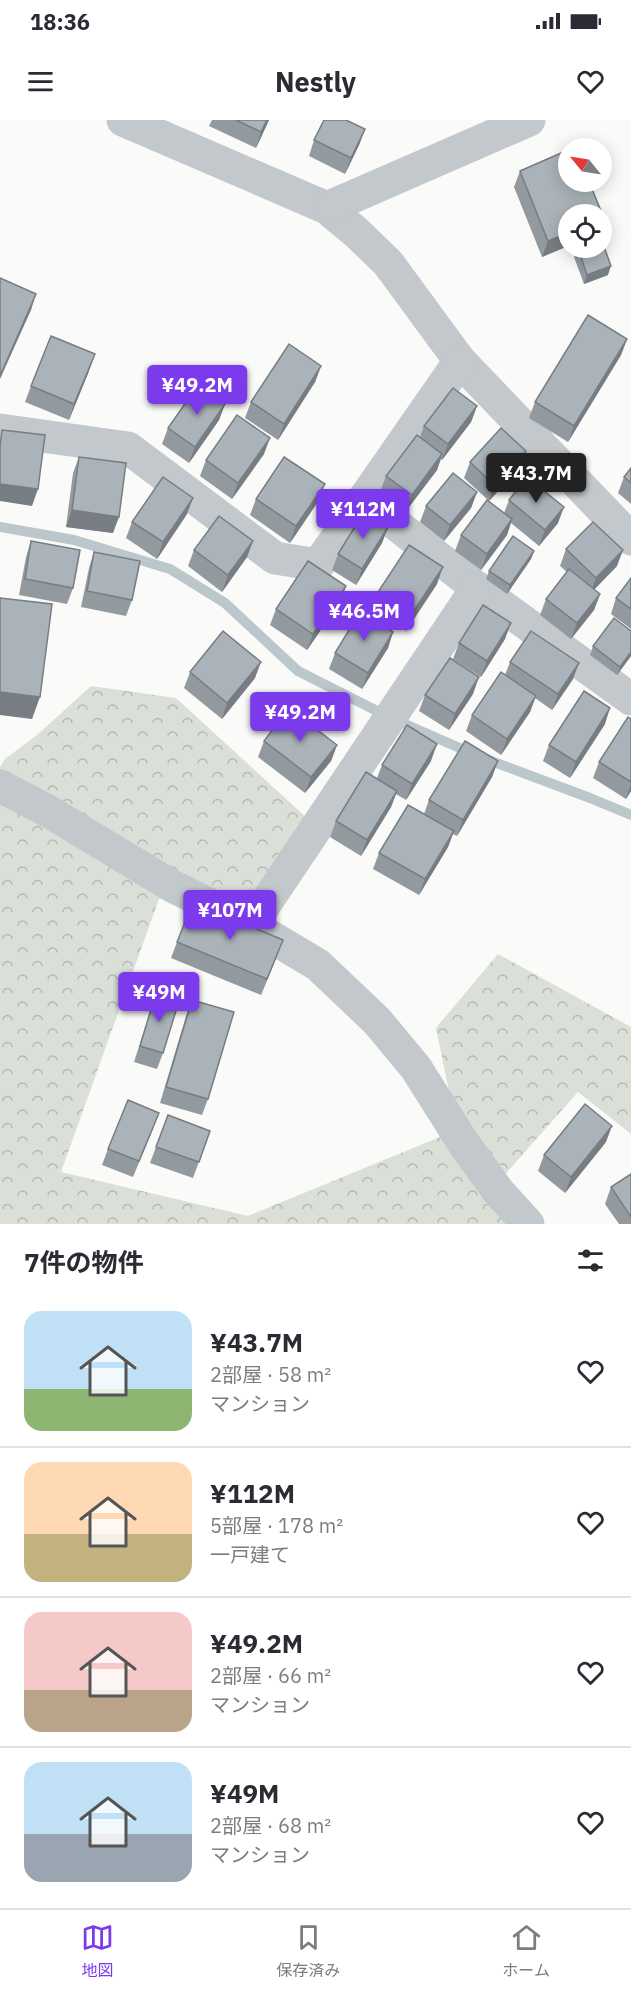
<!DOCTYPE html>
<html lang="ja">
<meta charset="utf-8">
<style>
body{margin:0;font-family:"IBM Plex Sans","Noto Sans JP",sans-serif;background:#f7f7f7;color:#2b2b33;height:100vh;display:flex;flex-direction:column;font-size:22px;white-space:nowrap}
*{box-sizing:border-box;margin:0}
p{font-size:20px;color:#7c7c81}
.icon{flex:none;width:33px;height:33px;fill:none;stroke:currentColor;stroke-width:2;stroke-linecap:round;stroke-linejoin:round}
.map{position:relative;height:1104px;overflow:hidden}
.sheet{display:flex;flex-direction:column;background:#fff;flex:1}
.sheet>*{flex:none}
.needle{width:39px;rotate:300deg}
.fabs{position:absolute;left:558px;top:18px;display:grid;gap:12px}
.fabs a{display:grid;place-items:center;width:54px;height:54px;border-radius:50%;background:#fff;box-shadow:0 3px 15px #0003;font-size:30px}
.price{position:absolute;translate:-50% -51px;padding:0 14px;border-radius:6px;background:#7c3aed;color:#fff;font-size:20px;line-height:39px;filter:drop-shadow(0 2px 3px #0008)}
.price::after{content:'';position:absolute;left:50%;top:36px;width:18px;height:14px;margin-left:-9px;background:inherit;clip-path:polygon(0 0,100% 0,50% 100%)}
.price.active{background:#222;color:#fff}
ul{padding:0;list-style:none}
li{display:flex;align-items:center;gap:18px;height:150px;padding:0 24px}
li+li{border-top:2px solid #e1e1e2}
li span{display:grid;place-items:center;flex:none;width:168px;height:120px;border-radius:18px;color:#555}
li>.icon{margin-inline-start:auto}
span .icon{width:72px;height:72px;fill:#fffc;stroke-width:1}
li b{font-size:26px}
h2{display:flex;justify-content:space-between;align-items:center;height:72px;padding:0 24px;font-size:26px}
.status{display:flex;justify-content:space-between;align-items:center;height:42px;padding:0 30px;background:#fff;direction:ltr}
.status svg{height:16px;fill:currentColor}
header{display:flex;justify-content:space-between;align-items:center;height:78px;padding:0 24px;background:#fff;font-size:27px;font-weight:700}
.menu{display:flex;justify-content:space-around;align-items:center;height:84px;border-top:2px solid #e1e1e2;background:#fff;font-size:16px;color:#7c7c81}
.menu a{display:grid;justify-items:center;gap:3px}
.menu .active{color:#7c3aed}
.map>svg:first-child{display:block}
.forest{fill:url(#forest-crowns)}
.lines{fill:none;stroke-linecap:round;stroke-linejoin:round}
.stream{stroke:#bbc7cb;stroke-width:10}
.minor{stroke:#c3c8cc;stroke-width:33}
.wall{fill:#929a9f}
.shaded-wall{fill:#777d82}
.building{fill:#aab3b9;stroke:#777d82;stroke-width:1.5}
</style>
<div class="status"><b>18:36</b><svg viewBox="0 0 49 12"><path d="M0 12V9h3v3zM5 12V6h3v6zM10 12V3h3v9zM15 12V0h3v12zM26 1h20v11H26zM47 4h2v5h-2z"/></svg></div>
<header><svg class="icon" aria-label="menu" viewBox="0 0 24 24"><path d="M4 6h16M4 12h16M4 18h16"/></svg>Nestly<svg class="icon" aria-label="heart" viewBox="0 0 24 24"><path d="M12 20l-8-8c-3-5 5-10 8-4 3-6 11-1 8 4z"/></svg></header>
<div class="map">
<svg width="631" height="1104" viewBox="0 0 631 1104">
<defs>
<pattern id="forest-crowns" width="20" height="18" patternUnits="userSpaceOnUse" patternTransform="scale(1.5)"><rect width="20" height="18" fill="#dadfd7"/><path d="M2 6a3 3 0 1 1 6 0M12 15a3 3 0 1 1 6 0" fill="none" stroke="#b4b9b4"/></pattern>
</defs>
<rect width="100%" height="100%" fill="#fafaf8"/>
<path class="forest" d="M 91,566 L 176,578 L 308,699 L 252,779 L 159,779 L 61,1052 L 248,1096 L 457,1010 L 436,908 L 498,834 L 631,907 L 631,1014 L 578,972 L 501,1059 L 533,1104 L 0,1104 L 0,647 L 5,639 L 37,615 Z"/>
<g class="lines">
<g class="stream">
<path d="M 0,407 L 74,420 L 170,449 L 225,483 L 298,551 L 389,597 L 471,633"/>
<path d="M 486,639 L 590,678 L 631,695"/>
</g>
<g class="minor">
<path d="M 123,0 L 327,88 L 357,113 L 388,143 L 460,241 L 631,419"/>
<path d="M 327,88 L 529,0"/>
<path d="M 0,310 L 128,328 L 275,438 L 318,445 L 460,241"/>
<path d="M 365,380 L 477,468 L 631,579"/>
<path d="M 0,666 L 48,691 L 172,766 L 251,805 L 318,845 L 377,901 L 416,948 L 462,1021 L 498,1071 L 528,1104"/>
<path d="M 251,805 L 477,468"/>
</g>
</g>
<g class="wall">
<path d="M 212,0 L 269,0 L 256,28 L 209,6 Z"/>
<path d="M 365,9 L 359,25 L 345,54 L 309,36 L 314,20 Z"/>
<path d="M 520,51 L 568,94 L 568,126 L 542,137 L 514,67 Z"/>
<path d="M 578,128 L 608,155 L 584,164 L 574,137 Z"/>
<path d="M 627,219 L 621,235 L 568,322 L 529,298 L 535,282 Z"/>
<path d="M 321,246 L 315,262 L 278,320 L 245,298 L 251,282 Z"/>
<path d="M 89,251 L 69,300 L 25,282 L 31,266 Z"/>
<path d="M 225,284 L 219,300 L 189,343 L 162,324 L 168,308 Z"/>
<path d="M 477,286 L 471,302 L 442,340 L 441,339 L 437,350 L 406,391 L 380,372 L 386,356 L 420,317 L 424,306 Z"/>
<path d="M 264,334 L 232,379 L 200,356 L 206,340 Z"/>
<path d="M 79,337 L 113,413 L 66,407 L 73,353 Z"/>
<path d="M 470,342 L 520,347 L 489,381 L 464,358 Z"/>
<path d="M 631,348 L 631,384 L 618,373 L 624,357 Z"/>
<path d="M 477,372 L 471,388 L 444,421 L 420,402 L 426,386 Z"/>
<path d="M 256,379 L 319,380 L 290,423 L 250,395 Z"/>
<path d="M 509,380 L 558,403 L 539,426 L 511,403 L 507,415 L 481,450 L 455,431 L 461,415 L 504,393 Z"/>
<path d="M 187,394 L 157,439 L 126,418 L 132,402 Z"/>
<path d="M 388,407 L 382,423 L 356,465 L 332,450 L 338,434 Z"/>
<path d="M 31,421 L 73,468 L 67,484 L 19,475 L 26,437 Z"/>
<path d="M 253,421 L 247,437 L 222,472 L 188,446 L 194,430 Z"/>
<path d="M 566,429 L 617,446 L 594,469 L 600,474 L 594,490 L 571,519 L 540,495 L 546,479 L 567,452 L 560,446 Z"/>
<path d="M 534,431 L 531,439 L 507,474 L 486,459 L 489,451 Z"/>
<path d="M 94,432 L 132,480 L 126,496 L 81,487 L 89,448 Z"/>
<path d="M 631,458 L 631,509 L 611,494 L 616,478 Z"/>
<path d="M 437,464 L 406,511 L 372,488 L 378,472 Z"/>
<path d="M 346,466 L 340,482 L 307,530 L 270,505 L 276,489 Z"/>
<path d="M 631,511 L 631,536 L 617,555 L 590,535 L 593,526 Z"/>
<path d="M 393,512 L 388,528 L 362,569 L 329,549 L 335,533 Z"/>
<path d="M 505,519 L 481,557 L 453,539 L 459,523 Z"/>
<path d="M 510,542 L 573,559 L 552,590 L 535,578 L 530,592 L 501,635 L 466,611 L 472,595 L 505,555 Z"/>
<path d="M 190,552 L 255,558 L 222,599 L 184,568 Z"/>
<path d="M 473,574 L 449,610 L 419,591 L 425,575 Z"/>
<path d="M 631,599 L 631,671 L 626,679 L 593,658 L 599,642 Z"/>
<path d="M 605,604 L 570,658 L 543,641 L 549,625 Z"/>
<path d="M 264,621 L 337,625 L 331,641 L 305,673 L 258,637 Z"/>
<path d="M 431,641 L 406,680 L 396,674 L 391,687 L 361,736 L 330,717 L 336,701 L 377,658 L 382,645 Z"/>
<path d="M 498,641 L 492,657 L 457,716 L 453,714 L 448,727 L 419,775 L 373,749 L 379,733 L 424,694 L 429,680 Z"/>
<path d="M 283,820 L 261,875 L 171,838 L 177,822 Z"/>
<path d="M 156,873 L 163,933 L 157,949 L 134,942 Z"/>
<path d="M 192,880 L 208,979 L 202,995 L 160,983 L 186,896 Z"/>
<path d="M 168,995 L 210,1011 L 193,1058 L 150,1043 Z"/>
<path d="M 153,1009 L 133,1057 L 102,1045 L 108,1029 Z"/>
<path d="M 606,1022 L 565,1073 L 538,1051 L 544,1035 Z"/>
<path d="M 631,1054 L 631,1104 L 619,1104 L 605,1084 L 611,1067 Z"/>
</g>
<g class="shaded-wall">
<path d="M 267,0 L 269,0 L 256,28 L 261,12 Z"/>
<path d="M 365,9 L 359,25 L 345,54 L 351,38 Z"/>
<path d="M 568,113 L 568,126 L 542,137 L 548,121 Z"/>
<path d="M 611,146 L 608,155 L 584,164 L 587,155 Z"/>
<path d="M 36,174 L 31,190 L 0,259 L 0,256 Z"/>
<path d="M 627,219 L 621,235 L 568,322 L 574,306 Z"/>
<path d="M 95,234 L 89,251 L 69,300 L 74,284 Z"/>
<path d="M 321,246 L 315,262 L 278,320 L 284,304 Z"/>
<path d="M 225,284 L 219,300 L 189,343 L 195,327 Z"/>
<path d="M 477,286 L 471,302 L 442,340 L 448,324 Z"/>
<path d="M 270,318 L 264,334 L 232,379 L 238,363 Z"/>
<path d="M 526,331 L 520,347 L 489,381 L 494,365 Z"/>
<path d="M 442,334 L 437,350 L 406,391 L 412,375 Z"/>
<path d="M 0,364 L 38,369 L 32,386 L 0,381 Z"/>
<path d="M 325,364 L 319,380 L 290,423 L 296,406 Z"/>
<path d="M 477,372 L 471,388 L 444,421 L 450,405 Z"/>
<path d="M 193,378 L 187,394 L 157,439 L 163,422 Z"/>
<path d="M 564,387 L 558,403 L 539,426 L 545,410 Z"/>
<path d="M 72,390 L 119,397 L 113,413 L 66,407 Z"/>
<path d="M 512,399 L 507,415 L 481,450 L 487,434 Z"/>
<path d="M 388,407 L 382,423 L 356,465 L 362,449 Z"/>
<path d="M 253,421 L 247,437 L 222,472 L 228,455 Z"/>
<path d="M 623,430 L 617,446 L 590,474 L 596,458 Z"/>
<path d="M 534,431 L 531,439 L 507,474 L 510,465 Z"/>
<path d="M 443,447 L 437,464 L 406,511 L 411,495 Z"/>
<path d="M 346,466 L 340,482 L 307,530 L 313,514 Z"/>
<path d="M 600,474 L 594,490 L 571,519 L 577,503 Z"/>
<path d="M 511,503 L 505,519 L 481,557 L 487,541 Z"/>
<path d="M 393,512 L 388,528 L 362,569 L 368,553 Z"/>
<path d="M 631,532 L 631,536 L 617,555 L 620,547 Z"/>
<path d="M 261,542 L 255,558 L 222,599 L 227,583 Z"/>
<path d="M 579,543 L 573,559 L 552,590 L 558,574 Z"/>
<path d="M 479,557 L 473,574 L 449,610 L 455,594 Z"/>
<path d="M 0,572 L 40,577 L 32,599 L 0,595 Z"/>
<path d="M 536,576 L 530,592 L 501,635 L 507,619 Z"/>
<path d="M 610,588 L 605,604 L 570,658 L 576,642 Z"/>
<path d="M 437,624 L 431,641 L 406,680 L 412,664 Z"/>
<path d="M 337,625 L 331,641 L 305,673 L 311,657 Z"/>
<path d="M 498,641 L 492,657 L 457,716 L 463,700 Z"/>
<path d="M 631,664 L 631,671 L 626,679 Z"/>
<path d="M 397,671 L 391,687 L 361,736 L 367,720 Z"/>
<path d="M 454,711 L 448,727 L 419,775 L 425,759 Z"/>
<path d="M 283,820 L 277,836 L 261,875 L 267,859 Z"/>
<path d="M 612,1006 L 606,1022 L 565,1073 L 571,1057 Z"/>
</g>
<g class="building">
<path d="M 236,0 L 267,0 L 261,12 Z"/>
<path d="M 324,0 L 346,0 L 365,9 L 351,38 L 314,20 Z"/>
<path d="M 568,30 L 568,62 L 589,62 L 604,98 L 602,99 L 602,94 L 568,94 L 568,113 L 548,121 L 520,51 Z"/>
<path d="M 602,121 L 611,146 L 587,155 L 578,128 L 602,128 Z"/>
<path d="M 0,158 L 36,174 L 0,256 Z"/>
<path d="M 588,195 L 627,219 L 574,306 L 535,282 Z"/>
<path d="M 51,216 L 95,234 L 74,284 L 31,266 Z"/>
<path d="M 289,224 L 321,246 L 284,304 L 251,282 Z"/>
<path d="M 198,265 L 225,284 L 195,327 L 168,308 Z"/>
<path d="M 453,268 L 477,286 L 448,324 L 424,306 Z"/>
<path d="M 237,295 L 270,318 L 238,363 L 206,340 Z"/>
<path d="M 501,308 L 526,331 L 494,365 L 470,342 Z"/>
<path d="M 2,310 L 45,315 L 38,369 L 0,364 L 0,326 Z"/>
<path d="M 417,315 L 442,334 L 412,375 L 386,356 Z"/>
<path d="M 79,337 L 126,343 L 119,397 L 72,390 Z"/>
<path d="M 284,337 L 325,364 L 296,406 L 256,379 Z"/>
<path d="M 631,348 L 631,363 L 624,357 Z"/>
<path d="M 453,353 L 477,372 L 450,405 L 426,386 Z"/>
<path d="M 163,357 L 193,378 L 163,422 L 132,402 Z"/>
<path d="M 527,357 L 564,387 L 545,410 L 509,380 Z"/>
<path d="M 487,380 L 512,399 L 487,434 L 461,415 Z"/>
<path d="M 364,392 L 388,407 L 362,449 L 338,434 Z"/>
<path d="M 219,396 L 253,421 L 228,455 L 194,430 Z"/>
<path d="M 593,402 L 623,430 L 596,458 L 566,429 Z"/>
<path d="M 513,416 L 534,431 L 510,465 L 489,451 Z"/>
<path d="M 31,421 L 80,430 L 73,468 L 25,459 Z"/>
<path d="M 409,425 L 443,447 L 411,495 L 378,472 Z"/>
<path d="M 94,432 L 140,441 L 132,480 L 87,471 Z"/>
<path d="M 308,441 L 346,466 L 313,514 L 276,489 Z"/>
<path d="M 569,449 L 600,474 L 577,503 L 546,479 Z"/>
<path d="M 631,458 L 631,489 L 616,478 Z"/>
<path d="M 0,478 L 52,484 L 40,577 L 0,572 Z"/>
<path d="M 483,485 L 511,503 L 487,541 L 459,523 Z"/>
<path d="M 360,492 L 393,512 L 368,553 L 335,533 Z"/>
<path d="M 614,498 L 631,511 L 631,532 L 620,547 L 593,526 Z"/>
<path d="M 223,511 L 261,542 L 227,583 L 190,552 Z"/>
<path d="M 531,511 L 579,543 L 558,574 L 510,542 Z"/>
<path d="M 450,538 L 479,557 L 455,594 L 425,575 Z"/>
<path d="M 501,552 L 536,576 L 507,619 L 472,595 Z"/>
<path d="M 584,571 L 610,588 L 576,642 L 549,625 Z"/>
<path d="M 289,588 L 337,625 L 311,657 L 264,621 Z"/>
<path d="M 628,597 L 631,599 L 631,662 L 599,642 Z"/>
<path d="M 407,605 L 437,624 L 412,664 L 382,645 Z"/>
<path d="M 465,621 L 498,641 L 463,700 L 429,680 Z"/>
<path d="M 366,652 L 397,671 L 367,720 L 336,701 Z"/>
<path d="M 408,685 L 454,711 L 425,759 L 379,733 Z"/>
<path d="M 193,782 L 283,820 L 267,859 L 177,822 Z"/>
<path d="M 156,873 L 179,881 L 163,933 L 140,926 Z"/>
<path d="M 192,880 L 234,892 L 208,979 L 166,967 Z"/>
<path d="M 128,980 L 159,993 L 139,1041 L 108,1029 Z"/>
<path d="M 585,984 L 612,1006 L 571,1057 L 544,1035 Z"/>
<path d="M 168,995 L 210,1011 L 199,1042 L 156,1027 Z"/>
<path d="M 631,1054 L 631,1097 L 611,1067 Z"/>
</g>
</svg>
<div class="fabs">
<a><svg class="needle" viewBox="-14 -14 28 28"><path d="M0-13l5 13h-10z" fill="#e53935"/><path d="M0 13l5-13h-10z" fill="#7c7c81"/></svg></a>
<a><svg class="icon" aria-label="locate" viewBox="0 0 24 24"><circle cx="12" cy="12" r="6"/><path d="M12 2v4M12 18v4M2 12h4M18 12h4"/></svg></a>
</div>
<b class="price" style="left:197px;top:296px">¥49.2M</b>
<b class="price active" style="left:536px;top:384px">¥43.7M</b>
<b class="price" style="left:363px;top:420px">¥112M</b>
<b class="price" style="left:364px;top:522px">¥46.5M</b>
<b class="price" style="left:300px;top:623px">¥49.2M</b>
<b class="price" style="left:230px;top:821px">¥107M</b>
<b class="price" style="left:159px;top:903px">¥49M</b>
</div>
<section class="sheet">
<h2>7件の物件<svg class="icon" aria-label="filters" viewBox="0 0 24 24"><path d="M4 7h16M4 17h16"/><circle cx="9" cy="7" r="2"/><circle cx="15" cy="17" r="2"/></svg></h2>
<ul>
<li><span style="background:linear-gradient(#bfe0f5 65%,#8fb573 0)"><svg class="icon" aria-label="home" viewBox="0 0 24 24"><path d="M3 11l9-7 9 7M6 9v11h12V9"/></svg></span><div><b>¥43.7M</b><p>2部屋 · 58 m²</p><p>マンション</p></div><svg class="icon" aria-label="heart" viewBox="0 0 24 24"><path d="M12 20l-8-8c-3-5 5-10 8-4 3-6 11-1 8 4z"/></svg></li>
<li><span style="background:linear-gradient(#ffd9b3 60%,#c2b280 0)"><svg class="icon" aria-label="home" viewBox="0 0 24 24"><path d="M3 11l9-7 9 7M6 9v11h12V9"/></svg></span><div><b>¥112M</b><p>5部屋 · 178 m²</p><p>一戸建て</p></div><svg class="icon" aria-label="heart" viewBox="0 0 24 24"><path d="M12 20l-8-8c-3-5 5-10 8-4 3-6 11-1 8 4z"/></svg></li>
<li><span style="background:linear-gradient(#f6c9c9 65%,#b9a48a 0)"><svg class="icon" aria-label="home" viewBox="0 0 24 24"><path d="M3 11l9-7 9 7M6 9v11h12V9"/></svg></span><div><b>¥49.2M</b><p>2部屋 · 66 m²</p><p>マンション</p></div><svg class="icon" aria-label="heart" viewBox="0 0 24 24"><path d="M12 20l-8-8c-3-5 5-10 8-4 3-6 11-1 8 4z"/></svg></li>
<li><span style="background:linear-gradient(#bfe0f5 60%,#9aa5b1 0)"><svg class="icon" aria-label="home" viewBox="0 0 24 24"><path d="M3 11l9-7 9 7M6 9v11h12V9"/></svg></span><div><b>¥49M</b><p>2部屋 · 68 m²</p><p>マンション</p></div><svg class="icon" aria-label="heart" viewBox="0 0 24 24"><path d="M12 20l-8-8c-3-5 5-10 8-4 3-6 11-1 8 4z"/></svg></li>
</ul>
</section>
<nav class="menu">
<a class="active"><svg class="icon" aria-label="map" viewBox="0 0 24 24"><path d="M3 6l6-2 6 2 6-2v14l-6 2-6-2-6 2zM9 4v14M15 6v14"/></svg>地図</a>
<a><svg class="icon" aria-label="saved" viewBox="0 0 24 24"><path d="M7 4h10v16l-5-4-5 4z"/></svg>保存済み</a>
<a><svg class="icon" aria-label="home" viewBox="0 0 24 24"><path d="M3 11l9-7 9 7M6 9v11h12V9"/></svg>ホーム</a>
</nav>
